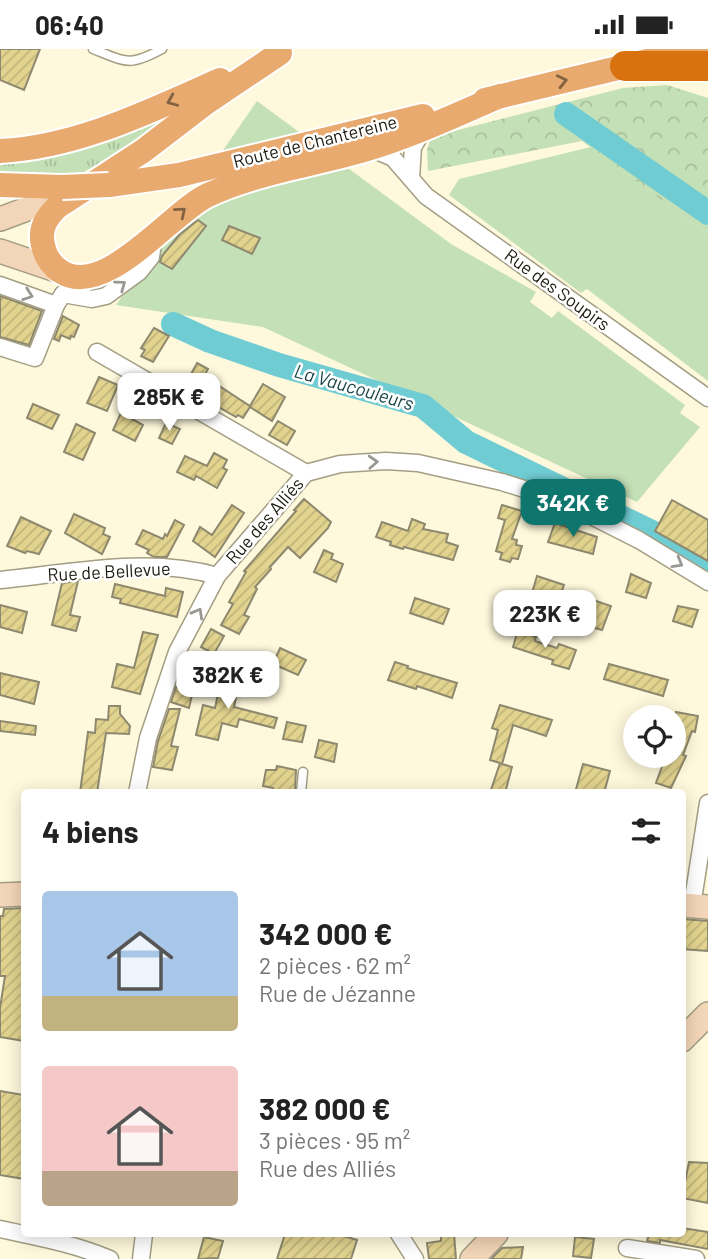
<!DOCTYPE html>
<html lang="fr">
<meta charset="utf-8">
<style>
body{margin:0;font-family:Barlow,sans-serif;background:#f2f2f2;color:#222;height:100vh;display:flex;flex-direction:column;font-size:26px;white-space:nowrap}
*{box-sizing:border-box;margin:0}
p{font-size:23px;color:#767676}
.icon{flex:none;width:38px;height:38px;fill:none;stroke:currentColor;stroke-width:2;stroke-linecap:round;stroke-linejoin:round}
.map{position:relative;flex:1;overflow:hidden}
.details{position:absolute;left:21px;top:740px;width:665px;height:448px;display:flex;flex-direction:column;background:#fff;border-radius:7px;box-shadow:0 4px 18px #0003}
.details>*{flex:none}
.controls{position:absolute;left:623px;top:656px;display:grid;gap:14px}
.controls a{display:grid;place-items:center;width:63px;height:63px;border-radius:50%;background:#fff;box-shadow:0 4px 18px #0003;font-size:35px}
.price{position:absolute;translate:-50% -60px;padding:0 16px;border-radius:14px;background:#fff;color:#222;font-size:23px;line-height:46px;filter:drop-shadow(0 2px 4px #0008)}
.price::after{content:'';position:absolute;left:50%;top:42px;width:21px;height:16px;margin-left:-10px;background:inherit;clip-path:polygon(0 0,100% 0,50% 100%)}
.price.on{background:#0f766e;color:#fff}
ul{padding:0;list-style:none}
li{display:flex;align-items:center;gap:21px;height:175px;padding:0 21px}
li span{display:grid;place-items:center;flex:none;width:196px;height:140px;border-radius:7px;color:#555}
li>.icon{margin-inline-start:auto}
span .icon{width:84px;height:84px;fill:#fffc;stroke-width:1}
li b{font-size:30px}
h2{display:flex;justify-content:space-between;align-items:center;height:84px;padding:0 21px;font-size:30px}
.status{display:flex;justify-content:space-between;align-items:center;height:49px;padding:0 35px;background:#fff;direction:ltr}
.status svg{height:19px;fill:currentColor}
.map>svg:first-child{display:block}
.grass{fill:url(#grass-tufts)}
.forest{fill:url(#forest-crowns)}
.garden{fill:#c4e0b7}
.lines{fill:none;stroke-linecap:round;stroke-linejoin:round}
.river{stroke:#70ccd3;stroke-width:24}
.building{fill:url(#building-hatch);stroke:#8d886e;stroke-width:2}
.service-casing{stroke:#a39e84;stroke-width:11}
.minor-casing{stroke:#a39e84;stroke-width:19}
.secondary-casing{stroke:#a39e84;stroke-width:26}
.primary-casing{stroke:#fff;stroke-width:28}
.motorway-casing{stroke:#fff;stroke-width:33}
.service{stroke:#fff;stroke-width:8}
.minor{stroke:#fff;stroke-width:16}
.secondary{stroke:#f3d5b7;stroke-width:23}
.primary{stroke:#e8aa6f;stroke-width:24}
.motorway{stroke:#d8720f;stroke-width:30}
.primary-bridge-casing{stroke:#fff;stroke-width:28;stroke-linecap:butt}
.primary-bridge{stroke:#e8aa6f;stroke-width:24}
.oneway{stroke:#826240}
.oneway2{stroke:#999893}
.labels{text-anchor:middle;stroke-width:5;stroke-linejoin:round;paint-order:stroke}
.street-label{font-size:18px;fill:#1c1a10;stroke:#fff}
.water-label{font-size:19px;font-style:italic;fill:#184447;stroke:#fff}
</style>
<div class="status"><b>06:40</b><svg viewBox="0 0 49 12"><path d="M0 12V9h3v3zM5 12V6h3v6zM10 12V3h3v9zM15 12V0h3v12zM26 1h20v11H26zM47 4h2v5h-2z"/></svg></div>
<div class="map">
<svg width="708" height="1210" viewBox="0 0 708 1210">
<defs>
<pattern id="grass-tufts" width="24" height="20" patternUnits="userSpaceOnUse" patternTransform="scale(1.75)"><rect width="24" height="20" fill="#c4e0b7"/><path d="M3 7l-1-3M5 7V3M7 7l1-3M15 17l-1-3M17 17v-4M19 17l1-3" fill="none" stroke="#a8c09c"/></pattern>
<pattern id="forest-crowns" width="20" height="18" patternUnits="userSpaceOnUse" patternTransform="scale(1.75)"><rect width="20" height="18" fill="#c4e0b7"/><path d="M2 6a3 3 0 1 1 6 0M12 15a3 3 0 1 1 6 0" fill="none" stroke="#a8c09c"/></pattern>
<pattern id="building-hatch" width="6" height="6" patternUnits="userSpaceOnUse" patternTransform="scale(1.75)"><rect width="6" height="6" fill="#e2d38f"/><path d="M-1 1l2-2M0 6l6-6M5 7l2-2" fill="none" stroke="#c1b57a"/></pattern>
</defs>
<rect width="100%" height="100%" fill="#fef8dc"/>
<path class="grass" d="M 169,67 L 97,120 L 91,119 L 77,127 L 0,126 L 0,112 Z"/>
<path class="forest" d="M 667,36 L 708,49 L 708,186 L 582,92 L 428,122 L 427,101 L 431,88 L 623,39 Z"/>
<g class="garden">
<path d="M 257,52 L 451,195 L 536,243 L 530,253 L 552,269 L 558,262 L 685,356 L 680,364 L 700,378 L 637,453 L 263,278 L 116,256 Z"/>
<path d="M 591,98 L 708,186 L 708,332 L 587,240 L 581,244 L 449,146 L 459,130 Z"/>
</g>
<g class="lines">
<g class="river">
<path d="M 566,65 L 708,164"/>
<path d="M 173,275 L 210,292 L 279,316 L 423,357 L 466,393 L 654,484 L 708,522"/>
</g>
</g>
<g class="building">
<path d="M 0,0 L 40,0 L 24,41 L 0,31 Z"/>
<path d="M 198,171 L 206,177 L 172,220 L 160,213 L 162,207 L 179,186 Z"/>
<path d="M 229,177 L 260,189 L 252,205 L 222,191 Z"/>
<path d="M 0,247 L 42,262 L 29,296 L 0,288 Z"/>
<path d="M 63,267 L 79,276 L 74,288 L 71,287 L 70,290 L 61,286 L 59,292 L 54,290 Z"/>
<path d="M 154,279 L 169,287 L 153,313 L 141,307 L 145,301 L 141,299 Z"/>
<path d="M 197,314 L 208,320 L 204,327 L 250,357 L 263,335 L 285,348 L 272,372 L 250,358 L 243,369 L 238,366 L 236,368 L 194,344 L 193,346 L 183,340 Z"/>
<path d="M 99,328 L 118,336 L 107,362 L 87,354 Z"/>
<path d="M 33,355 L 59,366 L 52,380 L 27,369 Z"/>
<path d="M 121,364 L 143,376 L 135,392 L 113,381 Z"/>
<path d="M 278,372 L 295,382 L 287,396 L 269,386 Z"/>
<path d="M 166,374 L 180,380 L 172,395 L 159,389 Z"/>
<path d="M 76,375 L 95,384 L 83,411 L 64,403 Z"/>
<path d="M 214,404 L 227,411 L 223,419 L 227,421 L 217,439 L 196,427 L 194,431 L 177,423 L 185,407 L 207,417 Z"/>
<path d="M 304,450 L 331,473 L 328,479 L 300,509 L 288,498 L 270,518 L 271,520 L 255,538 L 257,540 L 244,566 L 249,568 L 239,585 L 221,576 L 233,555 L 229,553 L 246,523 L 244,522 L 296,462 L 294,461 Z"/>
<path d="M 672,451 L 708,471 L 708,512 L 655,482 Z"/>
<path d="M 232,456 L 244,464 L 215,508 L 193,492 L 200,478 L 212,486 Z"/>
<path d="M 502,456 L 522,462 L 512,490 L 517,491 L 516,496 L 522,497 L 518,510 L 512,509 L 510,513 L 500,510 L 502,504 L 496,502 L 505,471 L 498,469 Z"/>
<path d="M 74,465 L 105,479 L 103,485 L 110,488 L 102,505 L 65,484 Z"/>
<path d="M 21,468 L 51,482 L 39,505 L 27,502 L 25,504 L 7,497 Z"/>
<path d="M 412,470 L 425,475 L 423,480 L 448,485 L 446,493 L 458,497 L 453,511 L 404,498 L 403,500 L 390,496 L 391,493 L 376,488 L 382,473 L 408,482 Z"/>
<path d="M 175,471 L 184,476 L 167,508 L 154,508 L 147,504 L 149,501 L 136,495 L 143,481 L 163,490 L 165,485 L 167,487 Z"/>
<path d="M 555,474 L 597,488 L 593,505 L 548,493 Z"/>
<path d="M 324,501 L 333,505 L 331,510 L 343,515 L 336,533 L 314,523 Z"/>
<path d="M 631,525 L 651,534 L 646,549 L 626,543 Z"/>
<path d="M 537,527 L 564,536 L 558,553 L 532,544 Z"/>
<path d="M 78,532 L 70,566 L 80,568 L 76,582 L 52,576 L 62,534 Z"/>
<path d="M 115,535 L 165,547 L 166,539 L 183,543 L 177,568 L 120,554 L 121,550 L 112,548 Z"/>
<path d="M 415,549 L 449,560 L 443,575 L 410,564 Z"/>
<path d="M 593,551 L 611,557 L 602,581 L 584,576 Z"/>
<path d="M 0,556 L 27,563 L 22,584 L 0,578 Z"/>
<path d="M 678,557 L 698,561 L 692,578 L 673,572 Z"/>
<path d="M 211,580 L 224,587 L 214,605 L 201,598 Z"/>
<path d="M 518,581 L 536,588 L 535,592 L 557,599 L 559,595 L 576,601 L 569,620 L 552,615 L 553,611 L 513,598 Z"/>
<path d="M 143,583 L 158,586 L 140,645 L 112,638 L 117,615 L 134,619 Z"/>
<path d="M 280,599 L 306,611 L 298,626 L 273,615 Z"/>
<path d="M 395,613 L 408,617 L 407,619 L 457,634 L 452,649 L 417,637 L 416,640 L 388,631 Z"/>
<path d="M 609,615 L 668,631 L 663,647 L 604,630 Z"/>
<path d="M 223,622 L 240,628 L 234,658 L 277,669 L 274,679 L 239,670 L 237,678 L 222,674 L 218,691 L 196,686 L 203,656 L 215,659 Z"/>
<path d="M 0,624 L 39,633 L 34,655 L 0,646 Z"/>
<path d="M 176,638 L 193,642 L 189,659 L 171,653 Z"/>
<path d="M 500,656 L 552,671 L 546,687 L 513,676 L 502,715 L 512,718 L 505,744 L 490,744 L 500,714 L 490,711 L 498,681 L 492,679 Z"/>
<path d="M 109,657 L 120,657 L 120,665 L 130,677 L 129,685 L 106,684 L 97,744 L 80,744 L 88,683 L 95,684 L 96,670 L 108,671 Z"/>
<path d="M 169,660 L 180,660 L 171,697 L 178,698 L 172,721 L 153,718 L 158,692 Z"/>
<path d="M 676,663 L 698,667 L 695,683 L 692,682 L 683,706 L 686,707 L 671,739 L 656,734 L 664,712 L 652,708 L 674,707 Z"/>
<path d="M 0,672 L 36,677 L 35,686 L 0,682 Z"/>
<path d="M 287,673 L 306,677 L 302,693 L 283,690 Z"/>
<path d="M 319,691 L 337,695 L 334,713 L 315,708 Z"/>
<path d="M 583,715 L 610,722 L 604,744 L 575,744 Z"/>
<path d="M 277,717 L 296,721 L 295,742 L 284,741 L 284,744 L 271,744 L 273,739 L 263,737 L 266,721 L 276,721 Z"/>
<path d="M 24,859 L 24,992 L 0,988 L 0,959 L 5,927 L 0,927 L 0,867 L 3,867 L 4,860 Z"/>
<path d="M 682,870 L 708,872 L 708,902 L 682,900 Z"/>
<path d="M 0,1042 L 24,1046 L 24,1130 L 0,1126 Z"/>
<path d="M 689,1113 L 708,1114 L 708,1154 L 682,1149 L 682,1132 L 685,1133 Z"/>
<path d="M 682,1179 L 708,1183 L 708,1200 L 660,1191 L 660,1194 L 647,1192 L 649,1185 L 682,1185 Z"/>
<path d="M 285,1185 L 337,1185 L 357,1191 L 351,1210 L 277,1210 Z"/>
<path d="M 441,1185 L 454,1185 L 456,1210 L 429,1210 L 427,1194 L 441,1192 Z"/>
<path d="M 204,1188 L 223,1192 L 218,1209 L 198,1210 Z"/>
<path d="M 575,1188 L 594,1190 L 591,1209 L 573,1207 Z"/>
<path d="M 523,1198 L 521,1210 L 491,1210 L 502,1199 Z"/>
</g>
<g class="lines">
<g class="service-casing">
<g id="service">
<path d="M 93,0 C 126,13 129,18 162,0"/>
<path d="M 301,744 L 303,723"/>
</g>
</g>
<g class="minor-casing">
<g id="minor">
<path d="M 372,100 L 393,109 L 426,147 L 708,349"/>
<path d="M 411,129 L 413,98 L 424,80"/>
<path d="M 0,236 L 56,256"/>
<path d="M 63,245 L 92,250 L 106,247 L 139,223 L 151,208 L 154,187"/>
<path d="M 0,298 L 35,309 L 56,256 L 63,245"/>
<path d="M 97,303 L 306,424"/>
<path d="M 0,531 C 70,524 148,507 217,527"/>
<path d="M 137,744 L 148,689 L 177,603 L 217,527 L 306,424 L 340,415 L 386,412 L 418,414 L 502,433 L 562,452 L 639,491 L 708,533"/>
<path d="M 692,857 L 708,754"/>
<path d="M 0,1180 C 37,1188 75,1195 110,1210"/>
<path d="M 399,1185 L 415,1210"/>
<path d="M 627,1199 L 696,1210"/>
<path d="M 141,1210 L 144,1185"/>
</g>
</g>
<g class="secondary-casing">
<g id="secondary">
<path d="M 0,170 L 70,144"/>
<path d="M 0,202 L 62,223"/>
<path d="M 0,846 L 24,845"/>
<path d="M 682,856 L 708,858"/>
<path d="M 682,991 L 708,965"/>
<path d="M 472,1210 L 496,1185"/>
</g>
</g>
<g class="primary-casing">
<g id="primary">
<path d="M 280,4 L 207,53 L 143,102 L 57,158 C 46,169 39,180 43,196 C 45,206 51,216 60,222 C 104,252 171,163 208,146 C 251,126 300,118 346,106 C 399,93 449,69 500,47"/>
<path d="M 485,51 L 697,0"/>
<path d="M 0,102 C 78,98 150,62 220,31"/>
<path d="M 0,136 L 62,138"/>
<path d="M 109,136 L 179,126 L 423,67"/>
</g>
</g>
<g class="motorway-casing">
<path id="motorway" d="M 625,17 L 708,17"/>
</g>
<use href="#service" class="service"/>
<use href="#minor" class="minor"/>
<use href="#secondary" class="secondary"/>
<use href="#primary" class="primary"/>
<use href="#motorway" class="motorway"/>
<g class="primary-bridge-casing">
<path id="primary-bridge" d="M 62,138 L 109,136"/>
</g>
<use href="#primary-bridge" class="primary-bridge"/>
</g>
<defs><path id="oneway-chevron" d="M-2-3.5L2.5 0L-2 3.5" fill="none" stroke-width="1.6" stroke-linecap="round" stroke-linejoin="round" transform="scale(1.75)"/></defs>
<g class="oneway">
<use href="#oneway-chevron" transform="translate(562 32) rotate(-13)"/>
<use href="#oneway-chevron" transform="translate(172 52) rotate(157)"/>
<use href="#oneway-chevron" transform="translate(181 163) rotate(-40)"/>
</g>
<g class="oneway2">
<use href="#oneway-chevron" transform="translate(121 236) rotate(-36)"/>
<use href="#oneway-chevron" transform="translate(28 246) rotate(20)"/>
<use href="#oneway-chevron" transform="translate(373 413) rotate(-3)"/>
<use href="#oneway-chevron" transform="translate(678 514) rotate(30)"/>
<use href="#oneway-chevron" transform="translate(198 564) rotate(-61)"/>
</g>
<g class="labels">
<g class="street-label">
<text transform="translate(315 93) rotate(-14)" y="6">Route de Chantereine</text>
<text transform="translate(557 241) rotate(36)" y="6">Rue des Soupirs</text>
<text transform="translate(265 472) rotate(-49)" y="6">Rue des Alliés</text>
<text transform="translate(109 523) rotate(-3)" y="6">Rue de Bellevue</text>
</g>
<g class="water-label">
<text transform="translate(354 338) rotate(16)" y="7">La Vaucouleurs</text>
</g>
</g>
</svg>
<div class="controls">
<a><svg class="icon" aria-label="locate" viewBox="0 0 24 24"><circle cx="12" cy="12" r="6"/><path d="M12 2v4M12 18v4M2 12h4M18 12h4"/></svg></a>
</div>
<b class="price" style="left:169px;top:384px">285K €</b>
<b class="price on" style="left:573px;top:490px">342K €</b>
<b class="price" style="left:545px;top:601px">223K €</b>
<b class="price" style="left:228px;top:662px">382K €</b>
<section class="details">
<h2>4 biens<svg class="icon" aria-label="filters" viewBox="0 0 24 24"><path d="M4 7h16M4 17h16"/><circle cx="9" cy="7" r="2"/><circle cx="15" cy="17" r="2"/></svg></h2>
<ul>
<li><span style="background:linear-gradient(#a9c7e8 75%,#c2b280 0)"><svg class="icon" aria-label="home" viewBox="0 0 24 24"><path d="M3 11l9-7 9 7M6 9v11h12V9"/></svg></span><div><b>342 000 €</b><p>2 pièces · 62 m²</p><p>Rue de Jézanne</p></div></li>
<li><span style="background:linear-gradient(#f6c9c9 75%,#b9a48a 0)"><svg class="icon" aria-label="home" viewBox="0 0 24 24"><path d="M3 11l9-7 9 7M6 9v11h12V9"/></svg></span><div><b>382 000 €</b><p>3 pièces · 95 m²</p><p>Rue des Alliés</p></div></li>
</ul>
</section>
</div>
